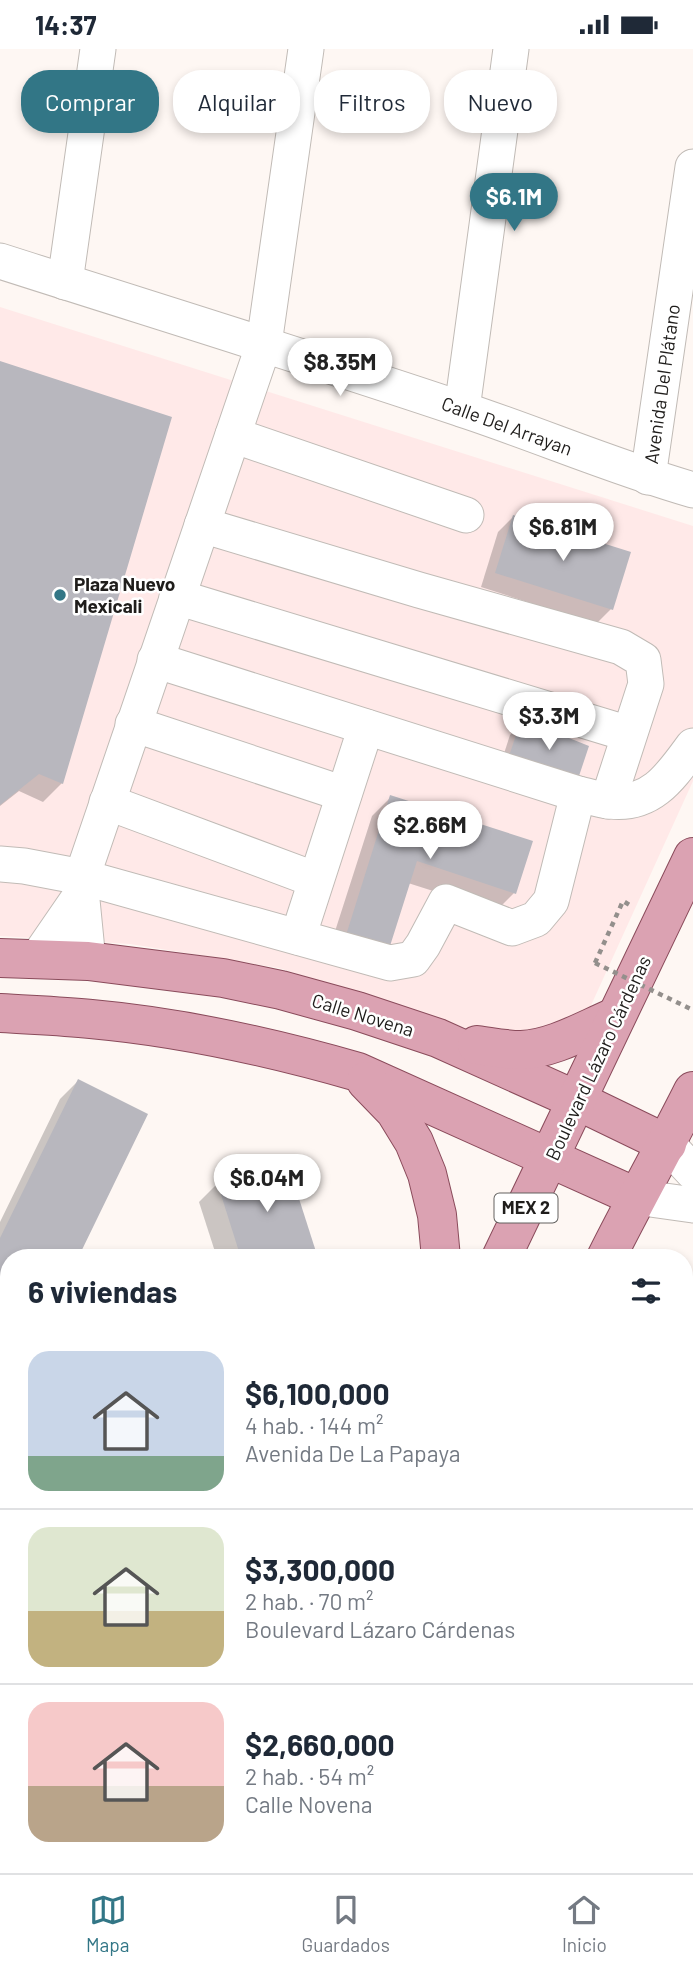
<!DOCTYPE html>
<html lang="es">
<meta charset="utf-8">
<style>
body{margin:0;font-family:Barlow,sans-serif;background:#f6f6f7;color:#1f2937;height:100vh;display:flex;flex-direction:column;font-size:26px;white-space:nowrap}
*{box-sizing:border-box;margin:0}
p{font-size:23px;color:#747a83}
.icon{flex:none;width:38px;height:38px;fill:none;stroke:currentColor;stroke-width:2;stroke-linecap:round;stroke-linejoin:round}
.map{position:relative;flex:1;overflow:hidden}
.panel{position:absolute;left:0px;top:1200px;width:693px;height:625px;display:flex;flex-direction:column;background:#fff;border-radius:28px 28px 0 0;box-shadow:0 4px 10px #0003}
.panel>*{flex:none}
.guide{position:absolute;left:21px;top:21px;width:651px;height:63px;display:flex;gap:14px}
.price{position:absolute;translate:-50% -60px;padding:0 16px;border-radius:24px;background:#fff;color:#222;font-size:23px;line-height:46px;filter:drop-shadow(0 2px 4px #0008)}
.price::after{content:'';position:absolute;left:50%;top:42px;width:21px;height:16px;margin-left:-10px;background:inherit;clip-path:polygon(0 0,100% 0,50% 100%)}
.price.active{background:#327686;color:#fff}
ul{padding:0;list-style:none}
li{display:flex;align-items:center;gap:21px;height:175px;padding:0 28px}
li+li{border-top:2px solid #e0e1e3}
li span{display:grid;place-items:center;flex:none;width:196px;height:140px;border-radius:21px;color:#555}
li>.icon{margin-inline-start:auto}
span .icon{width:84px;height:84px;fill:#fffc;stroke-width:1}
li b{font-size:30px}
h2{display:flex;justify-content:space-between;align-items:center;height:84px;padding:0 28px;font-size:30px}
.pill{padding:0 24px;border-radius:28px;background:#fff;box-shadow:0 4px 10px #0003;font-size:24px;line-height:63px}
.pill.active{background:#327686;color:#fff}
.status{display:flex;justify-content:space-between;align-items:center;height:49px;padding:0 35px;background:#fff;direction:ltr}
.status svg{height:19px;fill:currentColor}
.dock{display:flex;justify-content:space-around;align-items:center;height:98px;border-top:2px solid #e0e1e3;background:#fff;font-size:19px;color:#747a83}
.dock a{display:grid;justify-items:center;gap:4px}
.dock .active{color:#327686}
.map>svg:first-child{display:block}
.commercial{fill:#ffe9e8}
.shadow{fill:#0003}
.building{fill:#b8b7be}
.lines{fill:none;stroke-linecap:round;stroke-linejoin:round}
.minor-casing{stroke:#c1bbb6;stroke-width:37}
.major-casing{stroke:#8a4b5b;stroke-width:40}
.path{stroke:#938f8c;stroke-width:4.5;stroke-dasharray:5 5;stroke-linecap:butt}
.minor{stroke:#fff;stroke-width:35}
.major{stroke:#dba2b2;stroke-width:38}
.path-bridge{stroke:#938f8c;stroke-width:4.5;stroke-dasharray:5 5;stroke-linecap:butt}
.poi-dot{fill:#327686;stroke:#fff;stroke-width:2.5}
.labels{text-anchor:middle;stroke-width:5;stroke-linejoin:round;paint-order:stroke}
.shield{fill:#fff;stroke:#62615f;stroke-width:2}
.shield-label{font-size:18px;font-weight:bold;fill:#1f1d1b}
.street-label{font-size:19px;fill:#1f1d1b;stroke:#fff}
.poi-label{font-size:19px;font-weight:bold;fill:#1f1d1b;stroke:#fff;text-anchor:start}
</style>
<div class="status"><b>14:37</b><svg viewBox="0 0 49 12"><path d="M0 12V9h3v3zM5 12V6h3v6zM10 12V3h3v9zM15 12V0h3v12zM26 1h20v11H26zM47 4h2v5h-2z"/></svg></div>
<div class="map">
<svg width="693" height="1824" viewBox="0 0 693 1824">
<rect width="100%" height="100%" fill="#fef7f3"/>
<path class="commercial" d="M 0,258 L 693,477 L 693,732 L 588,963 L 503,991 L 279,919 L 130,895 L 0,887 Z"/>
<g class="shadow">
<path d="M 0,314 L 62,734 L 43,753 L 19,742 L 0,757 Z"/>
<path d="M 513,468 L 611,560 L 596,575 L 481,538 L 498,483 Z"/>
<path d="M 520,676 L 553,685 L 499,720 L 510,686 Z"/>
<path d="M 391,748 L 514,844 L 496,862 L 408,834 L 388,896 L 329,901 L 372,767 Z"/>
<path d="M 78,1032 L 146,1065 L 76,1209 L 9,1209 L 0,1364 L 0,1173 L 60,1050 Z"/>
<path d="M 285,1111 L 316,1209 L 217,1209 L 199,1153 L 218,1134 Z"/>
</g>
<g class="building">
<path d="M 0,312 L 172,368 L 63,735 L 39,725 L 0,756 Z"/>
<path d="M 513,466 L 631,503 L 613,561 L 495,524 Z"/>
<path d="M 520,674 L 554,683 L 589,697 L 577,733 L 508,710 Z"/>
<path d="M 390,746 L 533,792 L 516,845 L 417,812 L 390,897 L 347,883 Z"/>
<path d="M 78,1030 L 148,1065 L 78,1209 L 9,1209 L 9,1350 L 0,1368 L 0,1189 Z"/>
<path d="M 286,1109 L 318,1209 L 241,1209 L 217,1133 Z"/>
</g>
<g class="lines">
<g class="minor-casing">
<g id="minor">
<path d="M 0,212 C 153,261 306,308 458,359 C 537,385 613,418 693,441"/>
<path d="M 65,233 L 98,0"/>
<path d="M 462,360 L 511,0"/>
<path d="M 233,386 L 466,466"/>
<path d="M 648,428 L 693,118"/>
<path d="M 202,476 L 419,541 L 621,598 L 643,611 L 646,635 L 608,752"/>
<path d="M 177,548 L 629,685"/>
<path d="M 155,611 L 578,745 C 588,747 599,751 610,752 C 652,757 671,727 693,697"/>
<path d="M 133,675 L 344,745"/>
<path d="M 107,753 L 316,831"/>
<path d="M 0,815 L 24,817 L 82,828 L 390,914 L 413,910 L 423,896 L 446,853 L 512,879 L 536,870 L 551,852 L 578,745"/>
<path d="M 298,888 L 366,678"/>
<path d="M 37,910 L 81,846"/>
<path d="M 88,912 L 81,841 L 82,828 L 264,295 L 306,0"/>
<path d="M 667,1095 L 693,1123"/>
<path d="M 636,1148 L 693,1156"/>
</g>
</g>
<g class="major-casing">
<g id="major">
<path d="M 0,909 L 88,912 L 223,929 L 281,941 L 357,962 L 438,989 L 576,1051 L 667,1095"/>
<path d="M 0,964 C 30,966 61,967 91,970 C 180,978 271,998 358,1023 L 636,1148"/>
<path d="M 477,996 C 492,998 506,1001 521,1001 C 553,1000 586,980 615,968"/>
<path d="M 366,1032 L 395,1062 L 414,1093 L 427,1125 L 437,1166 L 441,1209"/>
<path d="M 501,1209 L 693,808"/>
<path d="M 606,1209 C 634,1153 665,1098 693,1042"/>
<path d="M 203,1824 L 207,1816"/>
<path d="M 314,1824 L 318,1816"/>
</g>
</g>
<path class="path" d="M 595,914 L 623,852 L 633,858"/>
<use href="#minor" class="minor"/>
<use href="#major" class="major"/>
<path class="path-bridge" d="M 595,914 L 693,961"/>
</g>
<circle class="poi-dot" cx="60" cy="546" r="7"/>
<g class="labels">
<rect class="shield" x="494.5" y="1144.5" width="63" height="29" rx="5"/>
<g class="shield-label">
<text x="526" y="1165">MEX 2</text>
</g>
<g class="street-label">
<text transform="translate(662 335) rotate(-82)" y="7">Avenida Del Plátano</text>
<text transform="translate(507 377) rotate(20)" y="7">Calle Del Arrayan</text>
<text transform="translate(363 966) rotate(17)" y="7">Calle Novena</text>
<text transform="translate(598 1009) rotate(-65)" y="7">Boulevard Lázaro Cárdenas</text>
</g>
<g class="poi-label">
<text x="74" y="542">Plaza Nuevo<tspan x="74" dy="22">Mexicali</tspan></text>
</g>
</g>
</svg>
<b class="price active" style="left:514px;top:184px">$6.1M</b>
<b class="price" style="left:340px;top:349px">$8.35M</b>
<b class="price" style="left:563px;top:514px">$6.81M</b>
<b class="price" style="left:549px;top:703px">$3.3M</b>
<b class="price" style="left:430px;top:812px">$2.66M</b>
<b class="price" style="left:267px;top:1165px">$6.04M</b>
<div class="guide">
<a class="pill active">Comprar</a>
<a class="pill">Alquilar</a>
<a class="pill">Filtros</a>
<a class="pill">Nuevo</a>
</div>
<section class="panel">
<h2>6 viviendas<svg class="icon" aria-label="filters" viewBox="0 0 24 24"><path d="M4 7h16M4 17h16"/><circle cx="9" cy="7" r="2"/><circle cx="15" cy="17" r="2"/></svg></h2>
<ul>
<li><span style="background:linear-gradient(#c9d6e8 75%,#7fa58c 0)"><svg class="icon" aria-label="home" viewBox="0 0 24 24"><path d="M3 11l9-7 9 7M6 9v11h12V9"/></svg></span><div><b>$6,100,000</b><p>4 hab. · 144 m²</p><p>Avenida De La Papaya</p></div></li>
<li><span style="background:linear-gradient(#dfe7d0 60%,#c2b280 0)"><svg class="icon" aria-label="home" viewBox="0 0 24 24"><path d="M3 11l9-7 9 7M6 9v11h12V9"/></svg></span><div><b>$3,300,000</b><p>2 hab. · 70 m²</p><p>Boulevard Lázaro Cárdenas</p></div></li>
<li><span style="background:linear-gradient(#f6c9c9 60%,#b9a48a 0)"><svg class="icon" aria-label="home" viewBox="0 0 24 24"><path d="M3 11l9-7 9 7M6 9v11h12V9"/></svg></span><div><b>$2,660,000</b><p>2 hab. · 54 m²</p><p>Calle Novena</p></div></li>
</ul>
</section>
</div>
<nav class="dock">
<a class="active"><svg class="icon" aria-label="map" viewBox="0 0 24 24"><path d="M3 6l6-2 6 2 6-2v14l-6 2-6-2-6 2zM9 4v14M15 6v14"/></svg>Mapa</a>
<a><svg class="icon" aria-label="saved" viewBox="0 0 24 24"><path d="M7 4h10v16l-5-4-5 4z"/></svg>Guardados</a>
<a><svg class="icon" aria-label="home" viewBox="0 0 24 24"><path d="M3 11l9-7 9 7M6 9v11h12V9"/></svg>Inicio</a>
</nav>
